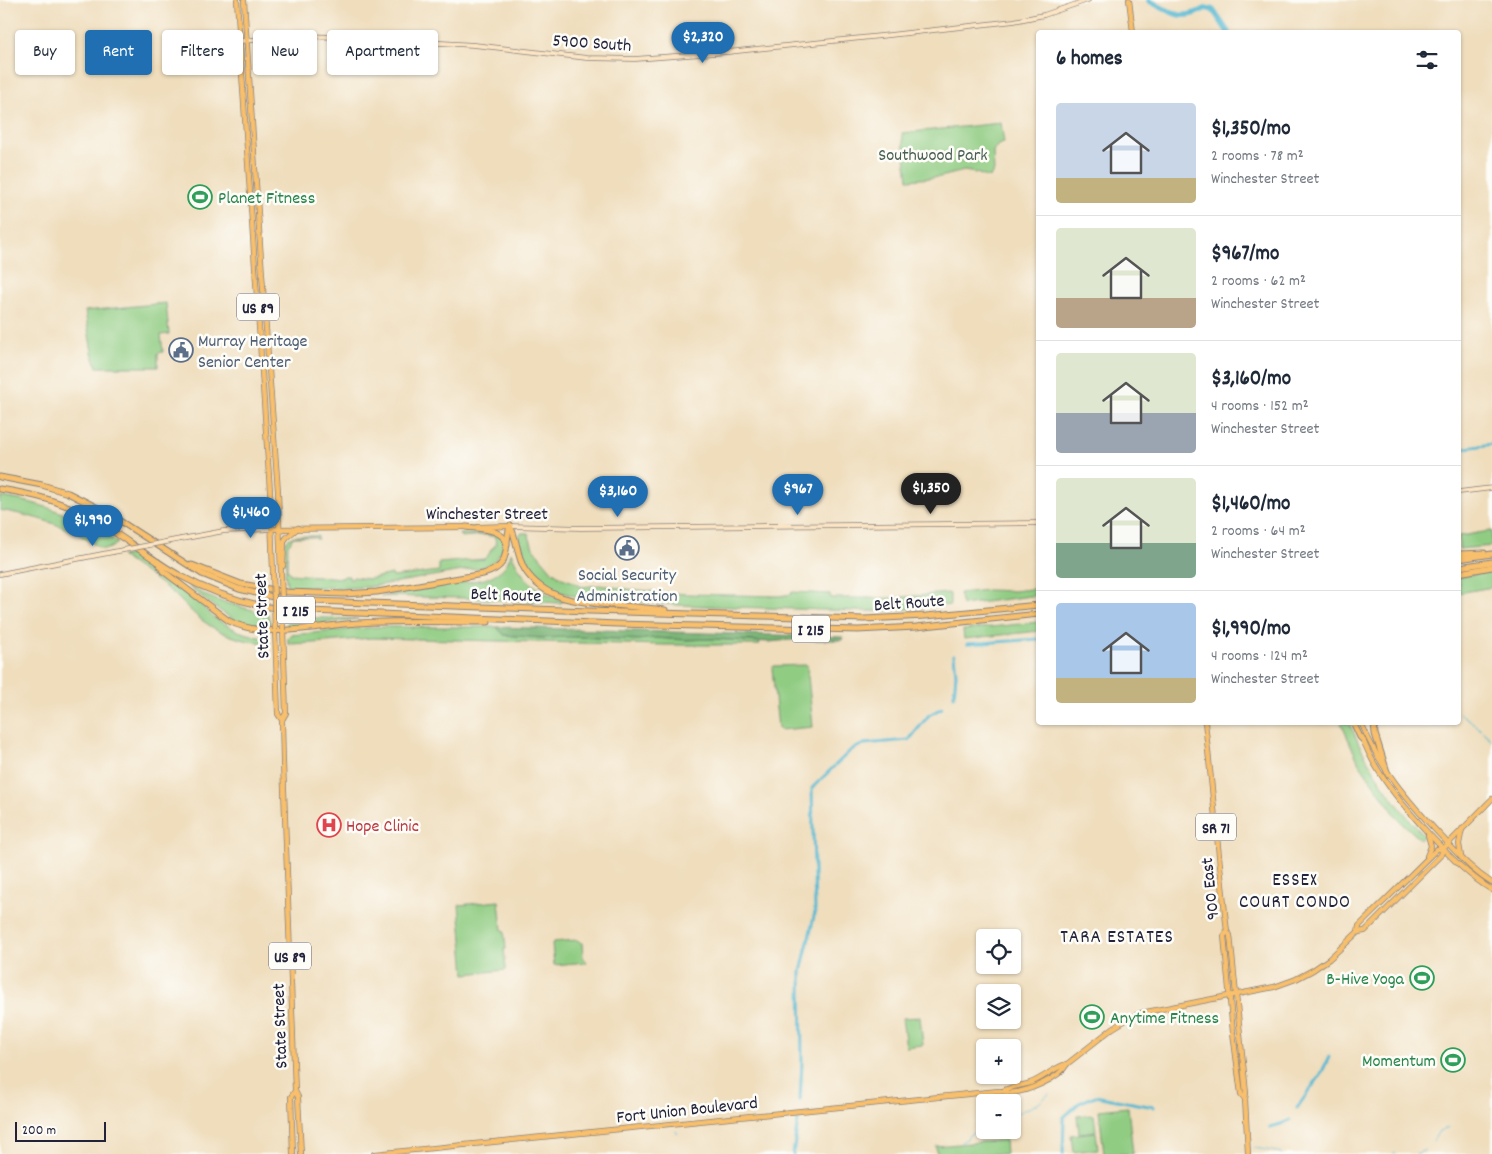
<!DOCTYPE html>
<meta charset="utf-8">
<style>
body{margin:0;font-family:Dekko,sans-serif;background:#f6f6f7;color:#1f2937;height:100vh;display:flex;flex-direction:column;font-size:19px;white-space:nowrap}
*{box-sizing:border-box;margin:0}
p{font-size:16px;color:#747a83}
.icon{flex:none;width:28px;height:28px;fill:none;stroke:currentColor;stroke-width:2;stroke-linecap:round;stroke-linejoin:round}
.map{position:relative;flex:1;overflow:hidden}
.panel{position:absolute;left:1036px;top:30px;width:425px;height:695px;display:flex;flex-direction:column;background:#fff;border-radius:5px;box-shadow:0 1px 4px #0004}
.panel>*{flex:none}
.banner{position:absolute;left:15px;top:30px;width:475px;height:45px;display:flex;gap:10px}
.controls{position:absolute;left:976px;top:929px;display:grid;gap:10px}
.controls a{display:grid;place-items:center;width:45px;height:45px;border-radius:5px;background:#fff;box-shadow:0 1px 4px #0004;font-size:25px}
.scale{position:absolute;left:15px;bottom:12px;width:91px;box-sizing:border-box;padding-left:5px;border:2px solid #22223b;border-top:0;font-size:14px;line-height:18px;white-space:nowrap;color:#22223b;-webkit-text-stroke:4px #fdfcf7;paint-order:stroke}
.price{position:absolute;translate:-50% -42px;padding:0 11px;border-radius:18px;background:#1f6fb2;color:#fff;font-size:16px;line-height:32px;filter:drop-shadow(0 1px 2px #0008)}
.price::after{content:'';position:absolute;left:50%;top:30px;width:15px;height:11px;margin-left:-8px;background:inherit;clip-path:polygon(0 0,100% 0,50% 100%)}
.price.current{background:#222;color:#fff}
ul{padding:0;list-style:none}
li{display:flex;align-items:center;gap:15px;height:125px;padding:0 20px}
li+li{border-top:1px solid #e0e1e3}
li span{display:grid;place-items:center;flex:none;width:140px;height:100px;border-radius:5px;color:#555}
li>.icon{margin-inline-start:auto}
span .icon{width:60px;height:60px;fill:#fffc;stroke-width:1}
li b{font-size:21px}
h2{display:flex;justify-content:space-between;align-items:center;height:60px;padding:0 20px;font-size:21px}
.chip{padding:0 18px;border-radius:5px;background:#fff;box-shadow:0 1px 4px #0004;font-size:18px;line-height:45px}
.chip.current{background:#1f6fb2;color:#fff}
.map>svg:first-child{display:block}
.green{fill:#90cc82;stroke:#59775e}
.forest{fill:#74b070;stroke:#4b6956}
.lines{fill:none;stroke-linecap:round;stroke-linejoin:round}
.stream{stroke:#52b8d1;stroke-width:1}
.canal{stroke:#52b8d1;stroke-width:3}
.river{stroke:#52b8d1;stroke-width:5.5}
.secondary-casing{stroke:#88807c;stroke-width:5.5}
.primary-casing{stroke:#88807c;stroke-width:6}
.highway-casing{stroke:#88807c;stroke-width:7}
.secondary{stroke:#fce5c4;stroke-width:4}
.primary{stroke:#f8bf6c;stroke-width:4.5}
.highway{stroke:#f8bf6c;stroke-width:5}
.secondary-bridge-casing{stroke:#88807c;stroke-width:5.5;stroke-linecap:butt}
.primary-bridge-casing{stroke:#88807c;stroke-width:6;stroke-linecap:butt}
.secondary-bridge{stroke:#fce5c4;stroke-width:4}
.primary-bridge{stroke:#f8bf6c;stroke-width:4.5}
.labels{text-anchor:middle;stroke-width:5;stroke-linejoin:round;paint-order:stroke}
.shield{fill:#fdfcf7;stroke:#646373;stroke-width:1}
.shield-label{font-size:16px;font-weight:bold;fill:#22223b}
.street-label{font-size:18px;fill:#22223b;stroke:#fdfcf7}
.park-label{font-size:18px;fill:#485e54;stroke:#fdfcf7}
.leisure-label{font-size:18px;fill:#27864d;stroke:#fdfcf7;text-anchor:start}
.service-label{font-size:18px;fill:#4e5e75;stroke:#fdfcf7;text-anchor:start}
.health-label{font-size:18px;fill:#be3a42;stroke:#fdfcf7;text-anchor:start}
.neighbourhood-label{font-size:19px;letter-spacing:1px;fill:#22223b;stroke:#fdfcf7}
</style>
<div class="map">
<svg width="1492" height="1154" viewBox="0 0 1492 1154">
<rect width="100%" height="100%" fill="#fdfcf7"/>
<filter id="ink" filterUnits="userSpaceOnUse"><feTurbulence type="fractalNoise" baseFrequency=".02" numOctaves="2"/><feDisplacementMap in="SourceGraphic" scale="10" xChannelSelector="R" yChannelSelector="G"/><feConvolveMatrix kernelMatrix="1 2 1 2 8 2 1 2 1" color-interpolation-filters="sRGB"/></filter>
<filter id="wash" filterUnits="userSpaceOnUse"><feTurbulence type="fractalNoise" baseFrequency=".0096" numOctaves="4" result="noise"/><feDisplacementMap in="SourceGraphic" scale="20" xChannelSelector="R" yChannelSelector="G"/><feGaussianBlur stdDeviation="1.12" result="paint"/><feColorMatrix in="noise" values="0 0 0 0 0 0 0 0 0 0 0 0 0 0 0 0 0 1.4 0 .05"/><feComposite in="paint" operator="in"/></filter>
<g filter="url(#wash)">
<rect width="100%" height="100%" fill="#efddbc"/>
<g class="green">
<path d="M 1001,123 L 1004,143 L 998,145 L 993,151 L 994,171 L 990,177 L 987,177 L 976,173 L 964,171 L 940,177 L 910,180 L 908,179 L 902,133 Z"/>
<path d="M 166,303 L 169,334 L 161,335 L 163,352 L 158,353 L 158,367 L 97,367 L 92,352 L 85,311 Z"/>
<path d="M 0,497 C 43,502 83,519 118,543 C 113,546 109,550 103,549 C 98,548 83,536 76,533 C 51,521 27,515 0,510 Z"/>
<path d="M 1492,531 L 1492,546 L 1459,549 L 1459,536 C 1470,535 1480,532 1492,531 Z"/>
<path d="M 522,533 L 528,533 L 533,548 L 552,571 L 562,578 L 571,581 L 582,587 L 600,585 L 626,589 L 686,594 L 779,596 L 792,594 L 792,592 L 830,594 L 831,598 L 892,598 L 948,593 L 950,594 L 950,605 L 888,611 L 855,611 L 677,605 L 582,598 L 560,592 L 539,579 L 534,574 L 526,559 L 519,535 Z"/>
<path d="M 459,534 L 495,534 L 501,536 L 505,544 C 497,559 496,563 479,568 L 369,587 L 345,588 L 287,586 L 285,573 L 286,565 L 285,544 L 287,540 L 294,536 L 318,536 L 318,539 L 316,539 L 315,537 L 293,537 L 290,543 L 288,544 L 287,571 L 289,571 L 290,574 L 343,578 L 344,576 L 349,576 L 349,579 L 352,579 L 353,577 L 369,579 L 392,574 L 393,577 L 439,571 L 439,563 L 484,559 L 489,554 L 492,548 L 494,548 L 494,546 L 496,545 L 495,537 L 484,535 L 461,537 Z"/>
<path d="M 511,552 C 521,579 537,591 564,601 L 560,603 L 462,598 L 381,596 L 485,579 C 499,573 508,568 511,552 Z"/>
<path d="M 136,554 L 193,598 L 214,618 L 238,631 L 262,638 L 267,637 L 270,643 C 245,643 219,634 199,618 C 190,610 182,602 174,594 C 157,580 138,568 121,556 Z"/>
<path d="M 1492,571 L 1492,587 L 1459,593 L 1459,577 Z"/>
<path d="M 188,586 L 189,586 L 209,597 L 222,602 L 268,614 L 270,622 L 269,626 C 239,632 211,603 188,586 Z"/>
<path d="M 1039,588 L 1039,595 L 962,605 L 959,593 L 988,590 L 1013,591 Z"/>
<path d="M 289,617 L 358,619 L 287,627 L 287,623 Z"/>
<path d="M 1039,622 L 1039,631 L 964,639 L 963,630 Z"/>
<path d="M 376,627 L 497,627 L 504,635 L 541,638 L 575,637 L 638,640 L 654,638 L 686,640 L 712,639 L 760,642 L 759,645 L 665,645 L 372,638 L 314,643 L 288,644 L 288,638 L 291,635 Z"/>
<path d="M 807,665 L 813,727 L 780,730 L 778,728 L 772,668 L 774,666 Z"/>
<path d="M 1341,723 L 1349,723 C 1356,737 1362,751 1370,764 C 1385,791 1404,813 1424,836 L 1420,839 L 1399,820 L 1359,763 Z"/>
<path d="M 499,901 L 502,930 L 504,930 L 506,949 L 504,949 L 506,970 L 465,974 L 459,905 Z"/>
<path d="M 577,940 L 582,943 L 583,957 L 587,962 L 554,965 L 552,944 L 553,942 Z"/>
<path d="M 920,1017 L 923,1045 L 906,1047 L 902,1018 Z"/>
<path d="M 1128,1107 L 1133,1154 L 1104,1154 L 1099,1110 Z"/>
<path d="M 1094,1115 L 1096,1131 L 1079,1133 L 1077,1116 Z"/>
<path d="M 1096,1132 L 1098,1149 L 1073,1152 L 1071,1135 Z"/>
<path d="M 1005,1140 L 1006,1154 L 937,1154 L 936,1146 Z"/>
</g>
<path class="forest" d="M 497,627 L 843,637 L 842,640 L 790,640 L 769,642 L 712,639 L 686,640 L 654,638 L 639,640 L 575,637 L 541,638 L 504,635 Z"/>
<g class="lines">
<g class="stream">
<path d="M 1459,713 L 1471,721 L 1492,740"/>
<path d="M 1012,1115 L 1031,1107 L 1039,1103 L 1049,1094"/>
<path d="M 676,1131 L 678,1134"/>
<path d="M 1433,1141 L 1439,1131 L 1449,1127"/>
<path d="M 961,1142 L 967,1139 L 969,1135 L 985,1128"/>
<path d="M 1254,1148 L 1279,1152 L 1282,1154"/>
<path d="M 1394,1154 L 1394,1153"/>
<path d="M 1416,1154 L 1425,1150"/>
</g>
<g class="canal">
<path d="M 1459,449 L 1492,444"/>
<path d="M 967,644 L 1039,639"/>
<path d="M 954,655 L 956,674 L 954,696"/>
<path d="M 800,1100 L 802,1063 L 801,972 L 815,912 L 812,788 L 851,750 L 864,744 L 909,740 L 929,715 L 942,708"/>
<path d="M 1297,1108 L 1321,1074 L 1329,1057"/>
<path d="M 1270,1127 L 1281,1124 L 1290,1120"/>
<path d="M 793,1154 L 798,1120"/>
<path d="M 1063,1154 L 1064,1117 L 1079,1103 L 1095,1096 L 1154,1107"/>
</g>
<path class="river" d="M 1149,1 C 1173,12 1179,23 1206,8 L 1213,10 L 1228,32"/>
</g>
</g>
<g filter="url(#ink)">
<g class="lines">
<g class="secondary-casing">
<g id="secondary">
<path d="M 240,41 L 300,36 L 338,37 L 474,45 L 587,58 L 635,59 L 728,52 L 890,35 L 1014,21 L 1044,15 L 1088,0"/>
<path d="M 1459,492 L 1492,488"/>
<path d="M 510,526 L 581,528 L 1039,523"/>
<path d="M 181,539 L 224,531 L 272,529"/>
<path d="M 0,574 L 113,552"/>
</g>
</g>
<g class="primary-casing">
<g id="primary">
<path d="M 237,0 L 270,491 L 273,572"/>
<path d="M 244,0 L 262,274 L 278,491 L 281,575"/>
<path d="M 1129,0 L 1133,32"/>
<path d="M 478,527 L 510,526"/>
<path d="M 272,529 L 468,527"/>
<path d="M 283,566 L 284,541 L 287,537 L 298,528"/>
<path d="M 275,630 L 278,714 L 282,720"/>
<path d="M 283,630 L 286,713 L 282,720 L 283,762 L 295,1091 L 298,1097 L 301,1154"/>
<path d="M 1205,722 L 1227,932 L 1230,935 L 1246,1093 L 1245,1099 L 1248,1154"/>
<path d="M 1361,722 C 1380,769 1407,800 1441,836 C 1457,853 1471,870 1492,883"/>
<path d="M 1362,737 C 1376,775 1402,804 1429,834 C 1450,856 1466,874 1492,890"/>
<path d="M 1427,856 L 1431,846 L 1428,835"/>
<path d="M 1461,856 L 1459,844 L 1462,829"/>
<path d="M 1227,932 L 1224,936 L 1233,1033 L 1241,1094 L 1245,1099"/>
<path d="M 1358,932 L 1365,931 L 1441,855 L 1443,849"/>
<path d="M 1003,1091 C 1010,1086 1022,1086 1030,1083 C 1043,1079 1054,1067 1067,1064"/>
<path d="M 293,1154 L 291,1097 L 295,1091"/>
<path d="M 374,1154 L 998,1091 C 1003,1091 1006,1093 1010,1093 C 1026,1092 1059,1079 1067,1064 L 1113,1028 L 1126,1020 L 1141,1013 L 1274,987 L 1296,979 L 1313,970 L 1329,959 L 1358,932 L 1359,926 L 1368,917 L 1437,849 L 1443,849 L 1492,799"/>
</g>
</g>
<g class="highway-casing">
<g id="highway">
<path d="M 0,477 L 42,485 L 68,493 L 106,512 L 202,574 L 239,589 L 286,600 L 589,611 L 864,619 L 926,616 L 1039,605"/>
<path d="M 0,489 C 31,494 62,501 90,517 C 121,535 149,558 179,575 C 213,594 249,605 287,610 L 617,624 L 858,630 L 916,627 L 1039,614"/>
<path d="M 510,526 C 518,540 516,555 525,570 C 545,600 578,602 611,605 C 629,606 647,608 665,610"/>
<path d="M 466,527 C 480,529 502,528 507,544"/>
<path d="M 1459,554 L 1484,553"/>
<path d="M 1459,559 L 1492,554"/>
<path d="M 158,562 L 163,571 L 229,621 C 266,640 318,625 358,623 C 401,620 445,622 488,622"/>
<path d="M 192,565 L 241,584 L 287,592 L 344,594 L 377,592 L 483,574 C 513,566 503,549 510,526"/>
<path d="M 1459,567 L 1492,562"/>
<path d="M 1459,573 L 1492,567"/>
<path d="M 1353,722 L 1360,737 L 1363,740"/>
<path d="M 1374,722 L 1375,734 L 1388,775"/>
</g>
</g>
<use href="#secondary" class="secondary"/>
<use href="#primary" class="primary"/>
<use href="#highway" class="highway"/>
<g class="secondary-bridge-casing">
<path id="secondary-bridge" d="M 113,552 L 181,539"/>
</g>
<g class="primary-bridge-casing">
<g id="primary-bridge">
<path d="M 273,572 L 275,630"/>
<path d="M 281,575 L 283,630"/>
</g>
</g>
<use href="#secondary-bridge" class="secondary-bridge"/>
<use href="#primary-bridge" class="primary-bridge"/>
</g>
</g>
<defs>
<g id="stadium-ring" transform="scale(1.25)"><circle r="9.5" fill="#fdfcf7" stroke="#2e9e5b" stroke-width="1.5"/><path d="M0-5a6.5 5 0 1 0 0 10a6.5 5 0 1 0 0-10ZM-3.5-1.8h7v3.6h-7Z" fill="#2e9e5b"/></g>
<g id="civic-ring" transform="scale(1.25)"><circle r="9.5" fill="#fdfcf7" stroke="#5c6f8a" stroke-width="1.5"/><path d="M-.6-6.5H3V-4.5H.6V-3L4-1V1h2V6H-6V1h2V-1L-.6-3ZM-1.2 2.5V6h2.4V2.5Z" fill="#5c6f8a"/></g>
<g id="hospital-ring" transform="scale(1.25)"><circle r="9.5" fill="#fdfcf7" stroke="#e0444e" stroke-width="1.5"/><path d="M-5-5h3v3.5h4V-5h3V5h-3V1.5h-4V5h-3Z" fill="#e0444e"/></g>
</defs>
<g fill-rule="evenodd">
<use href="#stadium-ring" x="200" y="197"/>
<use href="#civic-ring" x="181" y="350"/>
<use href="#civic-ring" x="627" y="548"/>
<use href="#hospital-ring" x="329" y="825"/>
<use href="#stadium-ring" x="1422" y="978"/>
<use href="#stadium-ring" x="1092" y="1017"/>
<use href="#stadium-ring" x="1453" y="1060"/>
</g>
<g class="labels">
<g class="shield">
<rect x="237" y="293.5" width="42" height="27" rx="4"/>
<rect x="277" y="596.5" width="38" height="27" rx="4"/>
<rect x="792" y="615.5" width="38" height="27" rx="4"/>
<rect x="1196" y="813.5" width="40" height="27" rx="4"/>
<rect x="269" y="942.5" width="42" height="27" rx="4"/>
</g>
<g class="shield-label">
<text x="258" y="313">US 89</text>
<text x="296" y="616">I 215</text>
<text x="811" y="635">I 215</text>
<text x="1216" y="833">SR 71</text>
<text x="290" y="962">US 89</text>
</g>
<g class="street-label">
<text transform="translate(592 42) rotate(4)" y="6">5900 South</text>
<text x="487" y="519">Winchester Street</text>
<text transform="translate(506 594) rotate(2)" y="6">Belt Route</text>
<text transform="translate(909 602) rotate(-4)" y="6">Belt Route</text>
<text transform="translate(261 616) rotate(-92)" y="6">State Street</text>
<text transform="translate(1209 889) rotate(-96)" y="6">900 East</text>
<text transform="translate(279 1026) rotate(-92)" y="6">State Street</text>
<text transform="translate(687 1109) rotate(-6)" y="6">Fort Union Boulevard</text>
</g>
<g class="park-label">
<text x="933" y="160">Southwood Park</text>
</g>
<g class="leisure-label">
<text x="218" y="203">Planet Fitness</text>
<text x="1404" y="984" text-anchor="end">B-Hive Yoga</text>
<text x="1110" y="1023">Anytime Fitness</text>
<text x="1436" y="1066" text-anchor="end">Momentum</text>
</g>
<g class="service-label">
<text x="198" y="346">Murray Heritage<tspan x="198" dy="21">Senior Center</tspan></text>
<text x="627" y="580" text-anchor="middle">Social Security<tspan x="627" dy="21">Administration</tspan></text>
</g>
<g class="health-label">
<text x="346" y="831">Hope Clinic</text>
</g>
<g class="neighbourhood-label">
<text x="1295" y="885">ESSEX<tspan x="1295" dy="22">COURT CONDO</tspan></text>
<text x="1117" y="942">TARA ESTATES</text>
</g>
</g>
</svg>
<div class="controls">
<a><svg class="icon" aria-label="locate" viewBox="0 0 24 24"><circle cx="12" cy="12" r="6"/><path d="M12 2v4M12 18v4M2 12h4M18 12h4"/></svg></a>
<a><svg class="icon" aria-label="layers" viewBox="0 0 24 24"><path d="M12 4l9 5-9 5-9-5zM3 14l9 5 9-5"/></svg></a>
<a>+</a>
<a>−</a>
</div>
<div class="scale">200 m</div>
<b class="price" style="left:703px;top:64px">$2,320</b>
<b class="price current" style="left:931px;top:515px">$1,350</b>
<b class="price" style="left:798px;top:516px">$967</b>
<b class="price" style="left:618px;top:518px">$3,160</b>
<b class="price" style="left:251px;top:539px">$1,460</b>
<b class="price" style="left:93px;top:547px">$1,990</b>
<div class="banner">
<a class="chip">Buy</a>
<a class="chip current">Rent</a>
<a class="chip">Filters</a>
<a class="chip">New</a>
<a class="chip">Apartment</a>
</div>
<section class="panel">
<h2>6 homes<svg class="icon" aria-label="filters" viewBox="0 0 24 24"><path d="M4 7h16M4 17h16"/><circle cx="9" cy="7" r="2"/><circle cx="15" cy="17" r="2"/></svg></h2>
<ul>
<li><span style="background:linear-gradient(#c9d6e8 75%,#c2b280 0)"><svg class="icon" aria-label="home" viewBox="0 0 24 24"><path d="M3 11l9-7 9 7M6 9v11h12V9"/></svg></span><div><b>$1,350/mo</b><p>2 rooms · 78 m²</p><p>Winchester Street</p></div></li>
<li><span style="background:linear-gradient(#dfe7d0 70%,#b9a48a 0)"><svg class="icon" aria-label="home" viewBox="0 0 24 24"><path d="M3 11l9-7 9 7M6 9v11h12V9"/></svg></span><div><b>$967/mo</b><p>2 rooms · 62 m²</p><p>Winchester Street</p></div></li>
<li><span style="background:linear-gradient(#dfe7d0 60%,#9aa5b1 0)"><svg class="icon" aria-label="home" viewBox="0 0 24 24"><path d="M3 11l9-7 9 7M6 9v11h12V9"/></svg></span><div><b>$3,160/mo</b><p>4 rooms · 152 m²</p><p>Winchester Street</p></div></li>
<li><span style="background:linear-gradient(#dfe7d0 65%,#7fa58c 0)"><svg class="icon" aria-label="home" viewBox="0 0 24 24"><path d="M3 11l9-7 9 7M6 9v11h12V9"/></svg></span><div><b>$1,460/mo</b><p>2 rooms · 64 m²</p><p>Winchester Street</p></div></li>
<li><span style="background:linear-gradient(#a9c7e8 75%,#c2b280 0)"><svg class="icon" aria-label="home" viewBox="0 0 24 24"><path d="M3 11l9-7 9 7M6 9v11h12V9"/></svg></span><div><b>$1,990/mo</b><p>4 rooms · 124 m²</p><p>Winchester Street</p></div></li>
</ul>
</section>
</div>
